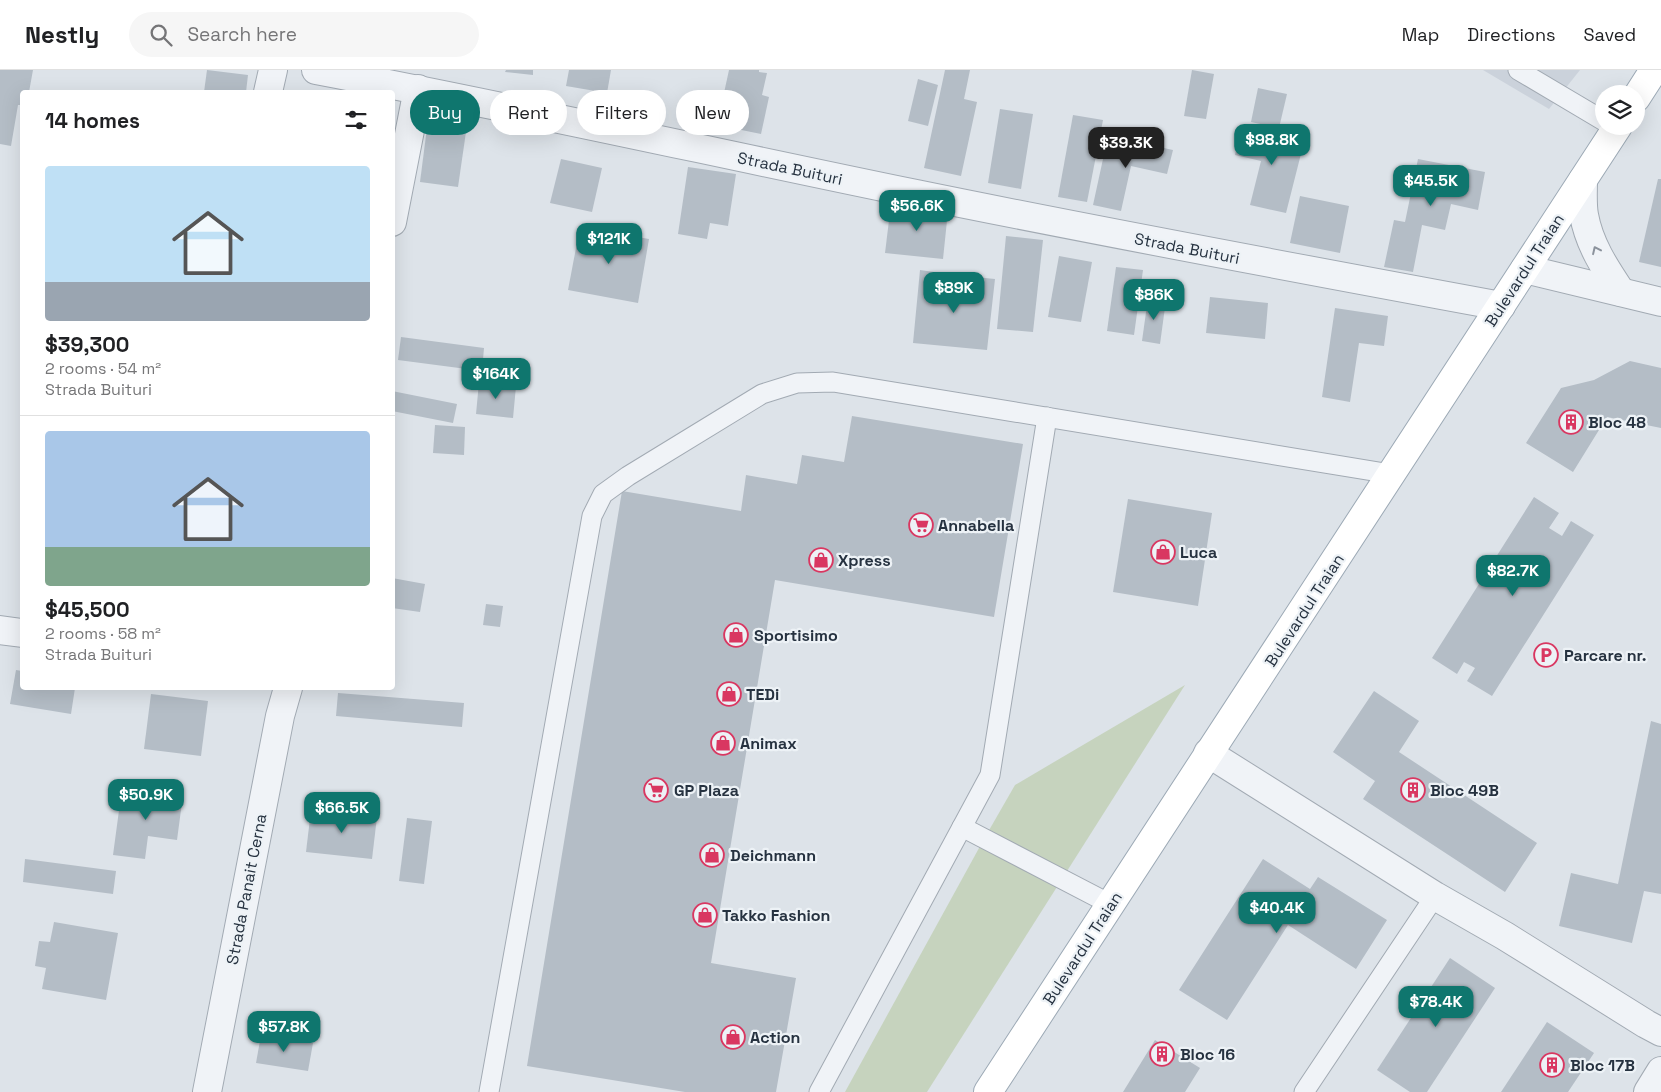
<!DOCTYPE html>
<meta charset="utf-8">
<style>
body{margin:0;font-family:"Space Grotesk",sans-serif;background:#f6f6f6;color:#202124;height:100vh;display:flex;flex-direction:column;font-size:19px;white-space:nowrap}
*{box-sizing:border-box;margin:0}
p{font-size:16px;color:#757577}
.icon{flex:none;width:28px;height:28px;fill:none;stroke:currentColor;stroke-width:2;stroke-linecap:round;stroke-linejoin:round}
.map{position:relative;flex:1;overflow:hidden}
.details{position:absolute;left:20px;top:20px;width:375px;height:600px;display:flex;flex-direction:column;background:#fff;border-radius:5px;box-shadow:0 5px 20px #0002}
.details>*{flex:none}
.guide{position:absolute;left:410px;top:20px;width:475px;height:45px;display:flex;gap:10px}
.buttons{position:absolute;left:1595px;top:15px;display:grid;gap:10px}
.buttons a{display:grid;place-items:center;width:50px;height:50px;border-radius:50%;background:#fff;box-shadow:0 5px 20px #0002;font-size:25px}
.price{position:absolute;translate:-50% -42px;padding:0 11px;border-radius:10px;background:#0f766e;color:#fff;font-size:16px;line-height:32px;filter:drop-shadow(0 1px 2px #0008)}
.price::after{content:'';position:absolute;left:50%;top:30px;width:15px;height:11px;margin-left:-8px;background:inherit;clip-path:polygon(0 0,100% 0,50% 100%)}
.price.current{background:#222;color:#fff}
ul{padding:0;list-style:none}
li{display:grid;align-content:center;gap:10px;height:265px;padding:0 25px}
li+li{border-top:1px solid #e0e0e0}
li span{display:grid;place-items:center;height:155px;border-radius:5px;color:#555}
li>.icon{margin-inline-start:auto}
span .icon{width:90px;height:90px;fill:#fffc;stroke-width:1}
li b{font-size:21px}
h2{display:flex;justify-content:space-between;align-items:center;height:60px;padding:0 25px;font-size:21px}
.chip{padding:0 18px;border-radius:22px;background:#fff;box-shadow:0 5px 20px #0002;font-size:18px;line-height:45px}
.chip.current{background:#0f766e;color:#fff}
header{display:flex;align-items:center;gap:30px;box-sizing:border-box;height:70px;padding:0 25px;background:#fff;border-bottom:1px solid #e0e0e0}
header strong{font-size:24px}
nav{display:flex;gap:28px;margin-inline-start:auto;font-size:18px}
.search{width:350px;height:45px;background:#f6f6f6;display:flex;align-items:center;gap:12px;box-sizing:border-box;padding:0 18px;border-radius:28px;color:#757577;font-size:19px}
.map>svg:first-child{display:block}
.built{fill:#cbd2db}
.green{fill:#c6d3be}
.building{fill:#b4bdc6}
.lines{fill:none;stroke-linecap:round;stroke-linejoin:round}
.service-casing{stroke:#a2aab3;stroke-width:21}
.minor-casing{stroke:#a2aab3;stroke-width:30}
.primary-casing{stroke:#9ca9b5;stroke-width:30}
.service{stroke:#f0f3f7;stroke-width:19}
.minor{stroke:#f0f3f7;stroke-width:28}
.primary{stroke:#fff;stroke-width:28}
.oneway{stroke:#8b929c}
.labels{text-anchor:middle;stroke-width:4.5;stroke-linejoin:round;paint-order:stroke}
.street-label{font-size:16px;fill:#263240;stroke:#edf2f6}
.poi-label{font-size:16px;font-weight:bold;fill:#263240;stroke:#edf2f6;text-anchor:start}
</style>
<header>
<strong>Nestly</strong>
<div class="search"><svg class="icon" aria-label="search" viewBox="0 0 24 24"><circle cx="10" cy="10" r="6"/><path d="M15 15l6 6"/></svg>Search here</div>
<nav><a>Map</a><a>Directions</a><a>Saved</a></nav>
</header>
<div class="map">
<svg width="1661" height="1022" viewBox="0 0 1661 1022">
<rect width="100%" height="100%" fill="#dde3e9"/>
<path class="built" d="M 1483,0 L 1580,0 L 1549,39 Z"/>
<path class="green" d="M 1185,615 L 927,1022 L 845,1022 L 984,769 L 1015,715 Z"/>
<g class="building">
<path d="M 0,0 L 33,0 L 29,22 L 22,22 L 22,35 L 18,35 L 11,76 L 0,74 Z"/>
<path d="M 207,0 L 248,5 L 246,22 L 204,22 Z"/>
<path d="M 506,0 L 533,0 L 533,5 L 505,2 Z"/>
<path d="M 569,0 L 611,0 L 607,23 L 566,16 Z"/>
<path d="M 729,0 L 759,0 L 759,2 L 767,3 L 762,25 L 769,27 L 761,64 L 717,55 Z"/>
<path d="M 945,0 L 970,0 L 964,29 L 977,32 L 961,106 L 924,98 Z"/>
<path d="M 1192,0 L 1214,4 L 1206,49 L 1184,46 Z"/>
<path d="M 918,9 L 938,15 L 928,56 L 908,51 Z"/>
<path d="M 1258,18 L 1287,24 L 1279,58 L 1251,52 Z"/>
<path d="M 1000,39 L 1033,44 L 1021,119 L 988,113 Z"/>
<path d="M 1073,45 L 1103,50 L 1087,132 L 1058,127 Z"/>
<path d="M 428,50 L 467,55 L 458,117 L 420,112 Z"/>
<path d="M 1269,59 L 1305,68 L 1286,143 L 1250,135 L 1261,91 L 1235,85 L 1240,60 L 1267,66 Z"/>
<path d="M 1108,66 L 1173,80 L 1167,104 L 1131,96 L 1121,141 L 1093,135 Z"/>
<path d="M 561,89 L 602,98 L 592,142 L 550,133 Z"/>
<path d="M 1418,89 L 1485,102 L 1478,140 L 1451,134 L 1445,160 L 1422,155 L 1413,202 L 1384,197 L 1394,150 L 1405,152 Z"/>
<path d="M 688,97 L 736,104 L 728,156 L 710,153 L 707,169 L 678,164 Z"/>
<path d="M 1658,109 L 1661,109 L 1661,197 L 1639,192 Z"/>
<path d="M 1300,126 L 1349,136 L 1340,183 L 1290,173 Z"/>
<path d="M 891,134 L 948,141 L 943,189 L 885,183 Z"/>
<path d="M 580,157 L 649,169 L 638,233 L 568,220 Z"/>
<path d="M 1006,166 L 1043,170 L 1033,262 L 997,259 Z"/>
<path d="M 1059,186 L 1092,192 L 1081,252 L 1048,247 Z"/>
<path d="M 1116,197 L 1143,200 L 1134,265 L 1107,261 Z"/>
<path d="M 920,200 L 934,202 L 930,230 L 943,231 L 946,203 L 963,204 L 961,232 L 972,233 L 975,207 L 995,209 L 987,280 L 913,273 Z"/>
<path d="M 1210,227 L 1268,233 L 1265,269 L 1206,263 Z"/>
<path d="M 1148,228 L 1166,230 L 1160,274 L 1142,271 Z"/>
<path d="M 1335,238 L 1388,246 L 1384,276 L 1359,273 L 1350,332 L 1322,327 Z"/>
<path d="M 401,267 L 484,278 L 482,301 L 398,290 Z"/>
<path d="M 1630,291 L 1661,298 L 1661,358 L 1607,347 L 1573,402 L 1526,373 L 1561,318 L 1594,310 Z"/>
<path d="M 479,312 L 516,316 L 513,348 L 476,344 Z"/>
<path d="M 392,321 L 457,334 L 453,353 L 392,341 Z"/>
<path d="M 852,346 L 1023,374 L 994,547 L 775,510 L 711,893 L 796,908 L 776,1022 L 685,1022 L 527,996 L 622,421 L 741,441 L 746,405 L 797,414 L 802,385 L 844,392 Z"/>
<path d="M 435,355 L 465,357 L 464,385 L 433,383 Z"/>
<path d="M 1534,427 L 1559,443 L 1549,458 L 1562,466 L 1571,451 L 1594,465 L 1492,626 L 1467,611 L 1475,598 L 1464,592 L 1457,604 L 1432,588 Z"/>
<path d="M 1128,429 L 1212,443 L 1198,536 L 1113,522 Z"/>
<path d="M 392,508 L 425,514 L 420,542 L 392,538 Z"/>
<path d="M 486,534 L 503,536 L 500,557 L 483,555 Z"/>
<path d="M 16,600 L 22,601 L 22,618 L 75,618 L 71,644 L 10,634 Z"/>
<path d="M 1374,621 L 1419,651 L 1399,682 L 1537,773 L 1505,822 L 1363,729 L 1375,711 L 1333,682 Z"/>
<path d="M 338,623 L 464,633 L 462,657 L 336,646 Z"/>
<path d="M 151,624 L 208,631 L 201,686 L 144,679 Z"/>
<path d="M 1651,651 L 1661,654 L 1661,824 L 1644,821 L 1632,873 L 1559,856 L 1571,803 L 1618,814 Z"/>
<path d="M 122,718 L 183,725 L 177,770 L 148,766 L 145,789 L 113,785 Z"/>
<path d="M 311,740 L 377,747 L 372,789 L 306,782 Z"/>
<path d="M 407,748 L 432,751 L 424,814 L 399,811 Z"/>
<path d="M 25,789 L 116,801 L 113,824 L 23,812 Z"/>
<path d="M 1263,789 L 1310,819 L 1318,807 L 1387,850 L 1356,899 L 1288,855 L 1227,950 L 1179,920 Z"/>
<path d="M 54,852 L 118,863 L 106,930 L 42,919 L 46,898 L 35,896 L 39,871 L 50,872 Z"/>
<path d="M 1450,888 L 1495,918 L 1427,1022 L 1410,1022 L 1377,1000 Z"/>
<path d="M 1547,952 L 1594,983 L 1568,1022 L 1501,1022 Z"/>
<path d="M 261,965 L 313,973 L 308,1001 L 256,993 Z"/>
<path d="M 1155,970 L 1200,998 L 1185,1022 L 1123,1022 Z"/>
</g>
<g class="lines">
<g class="service-casing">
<g id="service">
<path d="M 1518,0 L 1604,51"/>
<path d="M 1047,347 L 990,705 L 962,757 L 1110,834"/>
<path d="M 489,1022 L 592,446 L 603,424 L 628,406 L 762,324 L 797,313 L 833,312 L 1391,404"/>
<path d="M 819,1022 L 962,757"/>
<path d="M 1304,1022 L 1435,826"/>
</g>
</g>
<g class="minor-casing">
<g id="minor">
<path d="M 316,0 C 517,38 716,83 916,124 C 1111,164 1306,200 1501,236"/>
<path d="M 268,22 L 273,0"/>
<path d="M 1583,110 C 1583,122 1582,134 1584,145 C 1589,174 1605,198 1621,222"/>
<path d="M 392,152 L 418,19"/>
<path d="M 1525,199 L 1661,232"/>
<path d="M 0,560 L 22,563"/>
<path d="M 1208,683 L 1435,826 L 1505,866 L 1646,954 L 1661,962"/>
<path d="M 207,1022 L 280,646 L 288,618"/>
<path d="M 1648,1022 L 1661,1001"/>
</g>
</g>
<g class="primary-casing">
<g id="primary">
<path d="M 1636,28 L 1654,0"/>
<path d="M 988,1022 L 1618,56"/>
</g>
</g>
<use href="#service" class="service"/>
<use href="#minor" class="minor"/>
<use href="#primary" class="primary"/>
</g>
<defs><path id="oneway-chevron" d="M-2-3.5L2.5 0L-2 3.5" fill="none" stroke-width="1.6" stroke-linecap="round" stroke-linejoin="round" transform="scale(1.25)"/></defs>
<use class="oneway" href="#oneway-chevron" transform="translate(1596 180) rotate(-115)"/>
<defs>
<g id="building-ring" transform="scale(1.25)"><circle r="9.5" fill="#edf2f6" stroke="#d93761" stroke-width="1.5"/><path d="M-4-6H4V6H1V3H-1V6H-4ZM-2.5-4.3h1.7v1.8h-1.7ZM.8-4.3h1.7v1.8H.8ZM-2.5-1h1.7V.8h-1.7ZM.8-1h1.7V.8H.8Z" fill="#d93761"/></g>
<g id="supermarket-ring" transform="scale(1.25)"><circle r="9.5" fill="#edf2f6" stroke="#d93761" stroke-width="1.5"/><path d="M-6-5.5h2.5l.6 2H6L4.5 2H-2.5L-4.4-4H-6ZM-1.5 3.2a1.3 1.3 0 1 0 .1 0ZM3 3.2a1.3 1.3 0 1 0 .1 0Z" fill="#d93761"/></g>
<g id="shop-ring" transform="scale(1.25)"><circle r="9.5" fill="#edf2f6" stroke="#d93761" stroke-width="1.5"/><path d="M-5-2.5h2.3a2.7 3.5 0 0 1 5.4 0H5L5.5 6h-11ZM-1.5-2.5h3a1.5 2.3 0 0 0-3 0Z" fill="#d93761"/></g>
<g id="parking-ring" transform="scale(1.25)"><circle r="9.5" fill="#edf2f6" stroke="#d93761" stroke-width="1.5"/><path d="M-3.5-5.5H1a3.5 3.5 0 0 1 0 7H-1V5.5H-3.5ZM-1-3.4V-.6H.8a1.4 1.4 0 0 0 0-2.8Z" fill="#d93761"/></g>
</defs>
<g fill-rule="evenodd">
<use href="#building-ring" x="1571" y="352"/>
<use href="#supermarket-ring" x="921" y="455"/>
<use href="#shop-ring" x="1163" y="482"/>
<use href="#shop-ring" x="821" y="490"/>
<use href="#shop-ring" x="736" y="565"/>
<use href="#parking-ring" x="1546" y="585"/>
<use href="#shop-ring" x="729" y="624"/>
<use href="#shop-ring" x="723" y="673"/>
<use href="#supermarket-ring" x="656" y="720"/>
<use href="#building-ring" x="1413" y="720"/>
<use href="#shop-ring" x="712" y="785"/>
<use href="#shop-ring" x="705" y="845"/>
<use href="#shop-ring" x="733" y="967"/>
<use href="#building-ring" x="1162" y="984"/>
<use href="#building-ring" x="1552" y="995"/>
</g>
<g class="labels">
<g class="street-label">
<text transform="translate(790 98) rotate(12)" y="6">Strada Buituri</text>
<text transform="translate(1187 178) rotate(11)" y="6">Strada Buituri</text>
<text transform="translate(1524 200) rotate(-57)" y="6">Bulevardul Traian</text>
<text transform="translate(1304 540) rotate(-57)" y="6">Bulevardul Traian</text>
<text transform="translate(246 819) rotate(-79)" y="6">Strada Panait Cerna</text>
<text transform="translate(1082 878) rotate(-57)" y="6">Bulevardul Traian</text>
</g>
<g class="poi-label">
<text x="1588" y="358">Bloc 48</text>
<text x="938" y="461">Annabella</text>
<text x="1180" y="488">Luca</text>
<text x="838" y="496">Xpress</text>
<text x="754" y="571">Sportisimo</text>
<text x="1564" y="591">Parcare nr.</text>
<text x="746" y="630">TEDi</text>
<text x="740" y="679">Animax</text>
<text x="674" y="726">GP Plaza</text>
<text x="1430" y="726">Bloc 49B</text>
<text x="730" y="791">Deichmann</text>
<text x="722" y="851">Takko Fashion</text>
<text x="750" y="973">Action</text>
<text x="1180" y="990">Bloc 16</text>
<text x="1570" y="1001">Bloc 17B</text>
</g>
</g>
</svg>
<div class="buttons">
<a><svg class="icon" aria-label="layers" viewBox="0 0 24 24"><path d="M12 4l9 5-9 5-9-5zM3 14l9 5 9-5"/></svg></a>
</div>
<b class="price" style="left:1272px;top:96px">$98.8K</b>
<b class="price current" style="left:1126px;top:99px">$39.3K</b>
<b class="price" style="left:1431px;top:137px">$45.5K</b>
<b class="price" style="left:917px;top:162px">$56.6K</b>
<b class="price" style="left:609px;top:195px">$121K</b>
<b class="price" style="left:954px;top:244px">$89K</b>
<b class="price" style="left:1154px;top:251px">$86K</b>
<b class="price" style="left:496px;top:330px">$164K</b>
<b class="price" style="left:1513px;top:527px">$82.7K</b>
<b class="price" style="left:146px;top:751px">$50.9K</b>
<b class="price" style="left:342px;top:764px">$66.5K</b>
<b class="price" style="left:1277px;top:864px">$40.4K</b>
<b class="price" style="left:1436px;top:958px">$78.4K</b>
<b class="price" style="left:284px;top:983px">$57.8K</b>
<div class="guide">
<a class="chip current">Buy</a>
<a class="chip">Rent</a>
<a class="chip">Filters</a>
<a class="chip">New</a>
</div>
<section class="details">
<h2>14 homes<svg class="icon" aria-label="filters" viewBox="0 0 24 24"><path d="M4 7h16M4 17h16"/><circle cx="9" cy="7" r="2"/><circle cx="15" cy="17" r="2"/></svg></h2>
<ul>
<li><span style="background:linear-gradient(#bfe0f5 75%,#9aa5b1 0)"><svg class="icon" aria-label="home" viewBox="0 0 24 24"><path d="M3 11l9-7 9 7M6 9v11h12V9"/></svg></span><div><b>$39,300</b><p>2 rooms · 54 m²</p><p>Strada Buituri</p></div></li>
<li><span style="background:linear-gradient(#a9c7e8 75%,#7fa58c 0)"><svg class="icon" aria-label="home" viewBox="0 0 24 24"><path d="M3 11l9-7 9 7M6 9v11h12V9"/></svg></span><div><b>$45,500</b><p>2 rooms · 58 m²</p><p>Strada Buituri</p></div></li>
</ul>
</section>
</div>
